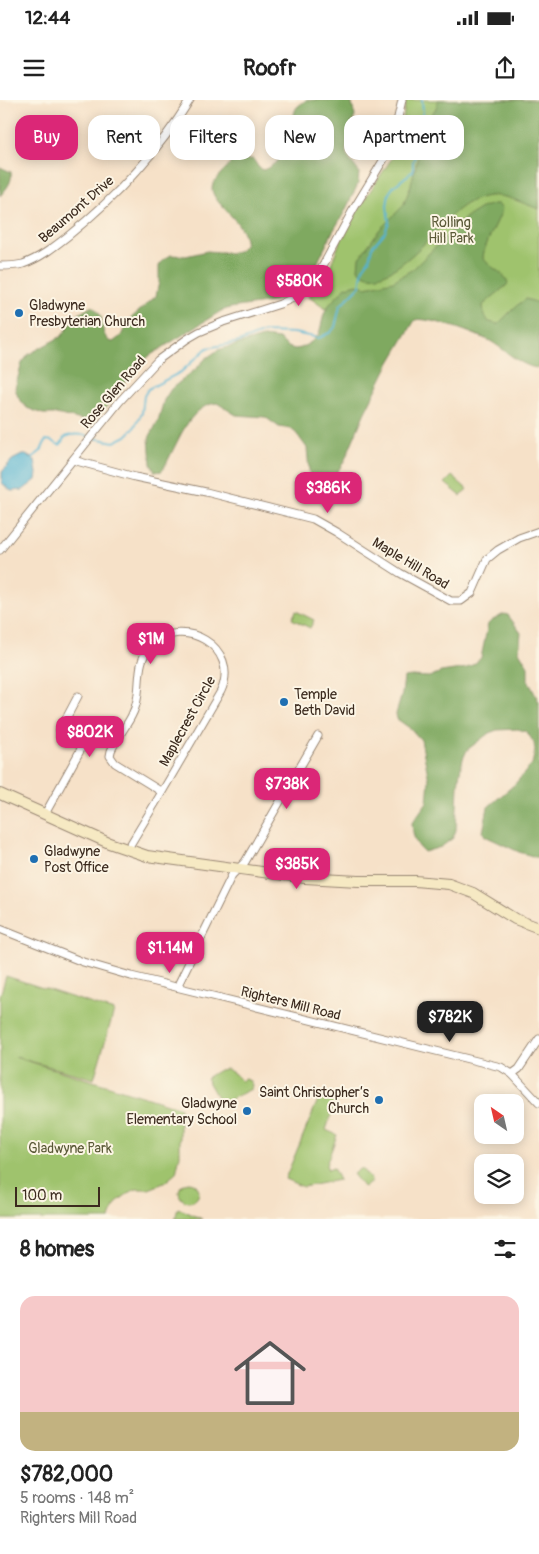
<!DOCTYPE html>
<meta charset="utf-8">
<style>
body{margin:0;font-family:Pangolin,sans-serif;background:#f2f2f2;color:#222;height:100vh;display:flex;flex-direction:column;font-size:19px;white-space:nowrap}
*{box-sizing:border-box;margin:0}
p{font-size:16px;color:#767676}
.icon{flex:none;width:28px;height:28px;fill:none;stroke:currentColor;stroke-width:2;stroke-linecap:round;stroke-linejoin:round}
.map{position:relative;height:1119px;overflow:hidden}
.panel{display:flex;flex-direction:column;background:#fff;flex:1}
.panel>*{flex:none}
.hud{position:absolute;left:15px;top:15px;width:510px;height:45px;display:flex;gap:10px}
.needle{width:32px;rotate:326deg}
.fabs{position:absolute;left:474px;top:994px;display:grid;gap:10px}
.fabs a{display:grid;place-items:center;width:50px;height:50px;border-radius:10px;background:#fff;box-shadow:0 2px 12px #0003;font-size:25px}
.scale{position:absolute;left:15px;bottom:12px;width:85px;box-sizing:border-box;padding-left:5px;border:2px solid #3b2a1e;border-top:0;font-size:14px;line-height:18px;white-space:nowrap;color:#3b2a1e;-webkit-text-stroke:4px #fcf5e5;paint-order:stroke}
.price{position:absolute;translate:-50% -42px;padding:0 11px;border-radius:10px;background:#db2777;color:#fff;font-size:16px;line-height:32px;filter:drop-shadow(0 1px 2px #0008)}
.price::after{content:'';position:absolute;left:50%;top:30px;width:15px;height:11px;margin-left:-8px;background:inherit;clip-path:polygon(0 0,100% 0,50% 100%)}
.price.current{background:#222;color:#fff}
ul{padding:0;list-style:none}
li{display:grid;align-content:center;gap:10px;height:265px;padding:0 20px}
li+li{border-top:1px solid #e0e0e0}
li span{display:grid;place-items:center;height:155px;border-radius:15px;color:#555}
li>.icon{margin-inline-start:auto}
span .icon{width:90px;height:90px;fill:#fffc;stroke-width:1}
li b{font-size:21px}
h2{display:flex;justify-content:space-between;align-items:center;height:60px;padding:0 20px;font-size:21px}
.pill{padding:0 18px;border-radius:15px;background:#fff;box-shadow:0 2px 12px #0003;font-size:18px;line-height:45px}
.pill.current{background:#db2777;color:#fff}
.status{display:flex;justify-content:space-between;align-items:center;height:35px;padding:0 25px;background:#fff;direction:ltr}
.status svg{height:14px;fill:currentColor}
header{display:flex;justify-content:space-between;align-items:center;height:65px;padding:0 20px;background:#fff;font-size:22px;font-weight:800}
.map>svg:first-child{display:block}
.green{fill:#9fc36d;stroke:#6d7646}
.forest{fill:#7fa960;stroke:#5d6a3f}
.water{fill:#53b3d2;stroke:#476e78}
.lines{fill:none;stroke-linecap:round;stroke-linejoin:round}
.stream{stroke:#53b3d2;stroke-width:2}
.street-casing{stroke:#988673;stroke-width:9}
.secondary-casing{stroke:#988673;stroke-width:12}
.street{stroke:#fff;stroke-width:7}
.secondary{stroke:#f6e9c3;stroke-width:10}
.poi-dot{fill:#1f6fb2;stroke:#fcf5e5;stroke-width:2}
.labels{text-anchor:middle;stroke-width:4;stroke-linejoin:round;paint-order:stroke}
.street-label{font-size:14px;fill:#3b2a1e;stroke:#fcf5e5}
.park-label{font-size:14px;fill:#595836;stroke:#fcf5e5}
.poi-label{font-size:14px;fill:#3b2a1e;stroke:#fcf5e5;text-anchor:start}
</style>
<div class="status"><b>12:44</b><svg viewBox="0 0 49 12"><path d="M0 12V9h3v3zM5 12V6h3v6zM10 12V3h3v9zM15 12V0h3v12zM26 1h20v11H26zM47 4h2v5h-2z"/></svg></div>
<header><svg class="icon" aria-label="menu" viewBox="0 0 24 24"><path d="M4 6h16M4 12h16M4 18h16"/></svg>Roofr<svg class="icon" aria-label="share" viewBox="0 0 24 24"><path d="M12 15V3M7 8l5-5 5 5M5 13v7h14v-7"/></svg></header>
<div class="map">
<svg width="539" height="1119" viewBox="0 0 539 1119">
<rect width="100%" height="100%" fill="#fcf5e5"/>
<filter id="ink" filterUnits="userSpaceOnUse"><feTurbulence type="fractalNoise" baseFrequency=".02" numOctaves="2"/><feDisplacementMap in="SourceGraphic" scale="10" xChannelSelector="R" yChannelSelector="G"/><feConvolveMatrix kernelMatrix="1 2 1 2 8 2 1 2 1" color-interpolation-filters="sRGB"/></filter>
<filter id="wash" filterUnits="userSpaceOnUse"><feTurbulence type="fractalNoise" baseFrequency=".0096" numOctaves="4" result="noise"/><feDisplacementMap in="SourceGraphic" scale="20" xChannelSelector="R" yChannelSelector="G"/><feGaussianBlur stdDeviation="1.12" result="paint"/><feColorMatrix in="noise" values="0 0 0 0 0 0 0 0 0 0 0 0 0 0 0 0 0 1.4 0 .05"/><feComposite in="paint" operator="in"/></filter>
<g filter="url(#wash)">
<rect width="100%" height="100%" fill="#f6e1c8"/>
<g class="green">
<path d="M 406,0 L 539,0 L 539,260 L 410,209 L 389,256 L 309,197 L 328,172 L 345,129 L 398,49 Z"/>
<path d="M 452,376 L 467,389 L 461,396 L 445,383 Z"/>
<path d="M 296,511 L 314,520 L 310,528 L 292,519 Z"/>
<path d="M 6,876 L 114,911 L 94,979 L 15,957 L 180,1008 L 180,1055 L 176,1073 L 164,1083 L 149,1089 L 137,1089 L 130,1092 L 118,1101 L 113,1109 L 110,1119 L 0,1119 L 0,896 Z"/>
<path d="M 227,969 L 235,974 L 241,981 L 245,979 L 250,981 L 252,985 L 251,989 L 221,1004 L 206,978 L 219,970 Z"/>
<path d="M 320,995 L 336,1000 L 326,1030 L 337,1035 L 326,1065 L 328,1070 L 333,1068 L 339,1080 L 303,1087 L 285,1079 Z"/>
<path d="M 361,1068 L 372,1081 L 364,1088 L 353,1074 Z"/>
<circle cx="189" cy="1092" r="10"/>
<path d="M 178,1108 L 202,1119 L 175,1119 Z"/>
</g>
<g class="forest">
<path d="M 306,0 L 351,0 L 355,16 L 349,32 L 346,51 L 347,56 L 359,72 L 358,84 L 344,113 L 332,133 L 312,174 L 292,192 L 272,202 L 230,208 L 221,211 L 149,256 L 118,289 L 102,313 L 94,318 L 82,320 L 56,314 L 43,314 L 27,308 L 18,297 L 15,288 L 22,263 L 29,254 L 62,236 L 76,216 L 92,206 C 109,219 97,229 109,241 L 113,242 L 121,236 L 128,221 L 156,196 L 159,182 L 159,166 L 163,160 L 171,155 L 186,156 L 207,151 L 231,153 L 238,151 L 245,145 C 248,120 205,101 213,84 C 216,77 228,67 233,60 L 253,59 L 259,68 L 263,70 C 275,66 293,48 295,35 C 296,27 292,18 295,11 C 296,6 303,3 306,0 Z"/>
<path d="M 438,0 L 539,0 L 539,109 C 518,102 500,90 477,99 C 467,102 458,109 451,116 C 436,130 381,199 358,169 L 359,158 L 380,129 L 403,106 L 410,88 L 424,33 L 429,19 L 436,8 Z"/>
<path d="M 0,67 L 11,72 C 13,82 6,89 0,96 Z"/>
<path d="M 493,104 L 498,104 L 502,109 C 498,123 483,146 483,158 C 490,168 502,171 508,182 L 507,185 L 483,205 L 484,215 L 489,222 L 498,224 L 515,207 L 526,199 L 539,203 L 539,268 C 523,268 505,250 492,242 C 481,235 426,216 415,220 L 389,264 L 364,314 L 344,362 L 320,397 L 317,399 L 311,392 L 307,348 L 296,333 L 291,329 L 279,327 L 265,317 L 236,315 L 217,303 C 192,305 181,335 171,354 C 169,359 166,363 164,368 L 162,371 L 155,372 L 151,364 L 149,338 L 158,321 L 164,300 L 171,289 L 197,268 L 205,259 L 218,250 L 263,237 L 279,239 L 288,247 L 295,249 L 301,248 L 311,242 L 319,234 L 324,214 L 329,205 L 346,187 L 357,184 L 366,187 L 393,181 L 413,169 L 465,118 L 481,108 Z"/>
<path d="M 504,514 L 508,515 L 521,533 L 519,551 L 528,566 L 528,580 L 539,602 L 539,758 L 519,752 L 485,736 L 483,732 L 488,707 L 515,684 L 532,664 L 535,651 L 534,643 L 527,632 L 518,629 L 497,630 L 489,633 L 467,650 L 463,659 L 460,672 L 458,686 L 456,730 L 453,738 L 441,747 L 424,752 C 414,743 413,735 412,723 L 427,702 L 429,680 L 421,640 L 411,629 L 397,619 L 396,614 L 402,594 L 404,577 L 412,576 L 429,577 L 441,572 L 467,568 L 474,564 L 481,558 L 488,524 L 491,521 Z"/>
</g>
<path class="water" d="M 22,355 L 26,355 L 35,360 L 37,373 L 36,380 L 23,390 L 11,391 L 2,383 L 2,372 L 12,360 Z"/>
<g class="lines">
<g class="stream">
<path d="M 94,338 L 114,342 L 126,336 L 134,328 L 142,313 L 144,296 L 148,289 L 181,272 L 207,248 L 239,242 L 264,232 L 294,233 L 319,238 L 331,232 L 335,227 L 340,206 L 360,186 L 363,168 L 369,160 L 372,147 L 385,132 L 389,122 L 387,106 L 389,93 L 394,86 L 413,71 L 413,62 L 421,36 L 421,19 L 423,12 L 422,0"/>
<path d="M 31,359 L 41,351 L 46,340 L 52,341 L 59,345 L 61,344 L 64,338 C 72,333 81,334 90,337"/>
</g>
</g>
</g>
<g filter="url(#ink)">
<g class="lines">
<g class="street-casing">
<g id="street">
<path d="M 0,166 C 8,166 15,166 23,164 C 40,158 54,147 68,136 C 115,98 158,52 190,0"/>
<path d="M 73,360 L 135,377 L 206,392 L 313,419 L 336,432 L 400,473 L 451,501 L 461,501 L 472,493 L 487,459 L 498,450 L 519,438 L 539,431"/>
<path d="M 0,450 L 120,301 L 158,260 L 187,239 L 199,232 L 223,222 L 280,204 L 291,199 L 307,187 L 319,173 L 353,110 L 384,59 L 393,39 L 402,0"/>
<path d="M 45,714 L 81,649 L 80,645 L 64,636 L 60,630 L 78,596"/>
<path d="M 127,750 L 162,692 L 115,663 L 110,656 L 111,651 C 118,634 134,619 137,600 C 141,581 136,561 151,546 C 182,514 241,547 221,591 L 162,692"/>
<path d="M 0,829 L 83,862 L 131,876 L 501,967 L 512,974 L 539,1003"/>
<path d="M 177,887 L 232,775 L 245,762 L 318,636"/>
<path d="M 512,974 L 519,969 L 539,939"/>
</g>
</g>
<g class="secondary-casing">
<path id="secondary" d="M 0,694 L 109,743 L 147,756 L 305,778 L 358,781 L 415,781 L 449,784 L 473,793 L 515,819 L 539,828"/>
</g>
<use href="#street" class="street"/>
<use href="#secondary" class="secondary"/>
</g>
</g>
<g class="poi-dot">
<circle cx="19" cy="213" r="5"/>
<circle cx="284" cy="602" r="5"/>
<circle cx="34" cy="759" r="5"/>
<circle cx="379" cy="1000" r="5"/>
<circle cx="247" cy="1011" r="5"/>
</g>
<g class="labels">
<g class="street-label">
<text transform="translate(76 109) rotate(-41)" y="5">Beaumont Drive</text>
<text transform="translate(113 292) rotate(-49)" y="5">Rose Glen Road</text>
<text transform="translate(411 463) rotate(31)" y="5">Maple Hill Road</text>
<text transform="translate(187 621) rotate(-61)" y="5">Maplecrest Circle</text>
<text transform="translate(291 903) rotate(14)" y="5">Righters Mill Road</text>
</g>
<g class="park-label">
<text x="451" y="127">Rolling<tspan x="451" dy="16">Hill Park</tspan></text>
<text x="70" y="1053">Gladwyne Park</text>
</g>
<g class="poi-label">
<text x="29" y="210">Gladwyne<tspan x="29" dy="16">Presbyterian Church</tspan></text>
<text x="294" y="599">Temple<tspan x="294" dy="16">Beth David</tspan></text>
<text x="44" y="756">Gladwyne<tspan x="44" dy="16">Post Office</tspan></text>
<text x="369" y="997" text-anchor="end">Saint Christopher’s<tspan x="369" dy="16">Church</tspan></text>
<text x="237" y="1008" text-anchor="end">Gladwyne<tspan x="237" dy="16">Elementary School</tspan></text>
</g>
</g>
</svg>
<div class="fabs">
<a><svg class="needle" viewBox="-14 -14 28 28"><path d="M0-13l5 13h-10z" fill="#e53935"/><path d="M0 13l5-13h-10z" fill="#767676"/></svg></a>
<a><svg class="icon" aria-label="layers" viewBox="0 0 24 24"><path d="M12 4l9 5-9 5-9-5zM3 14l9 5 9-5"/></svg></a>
</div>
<div class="scale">100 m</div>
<b class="price" style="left:299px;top:207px">$580K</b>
<b class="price" style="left:328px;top:414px">$386K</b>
<b class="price" style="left:151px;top:565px">$1M</b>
<b class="price" style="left:90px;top:658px">$802K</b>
<b class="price" style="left:287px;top:710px">$738K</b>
<b class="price" style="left:297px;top:790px">$385K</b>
<b class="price" style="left:170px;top:874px">$1.14M</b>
<b class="price current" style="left:450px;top:943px">$782K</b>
<div class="hud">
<a class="pill current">Buy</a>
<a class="pill">Rent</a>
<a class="pill">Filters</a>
<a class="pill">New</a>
<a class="pill">Apartment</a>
</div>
</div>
<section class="panel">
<h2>8 homes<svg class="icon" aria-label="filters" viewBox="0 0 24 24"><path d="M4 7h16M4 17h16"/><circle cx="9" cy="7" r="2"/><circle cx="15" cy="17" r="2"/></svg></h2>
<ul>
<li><span style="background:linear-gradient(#f6c9c9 75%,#c2b280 0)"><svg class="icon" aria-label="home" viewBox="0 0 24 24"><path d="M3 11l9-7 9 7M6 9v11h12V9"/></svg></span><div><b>$782,000</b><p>5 rooms · 148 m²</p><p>Righters Mill Road</p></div></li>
</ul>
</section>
